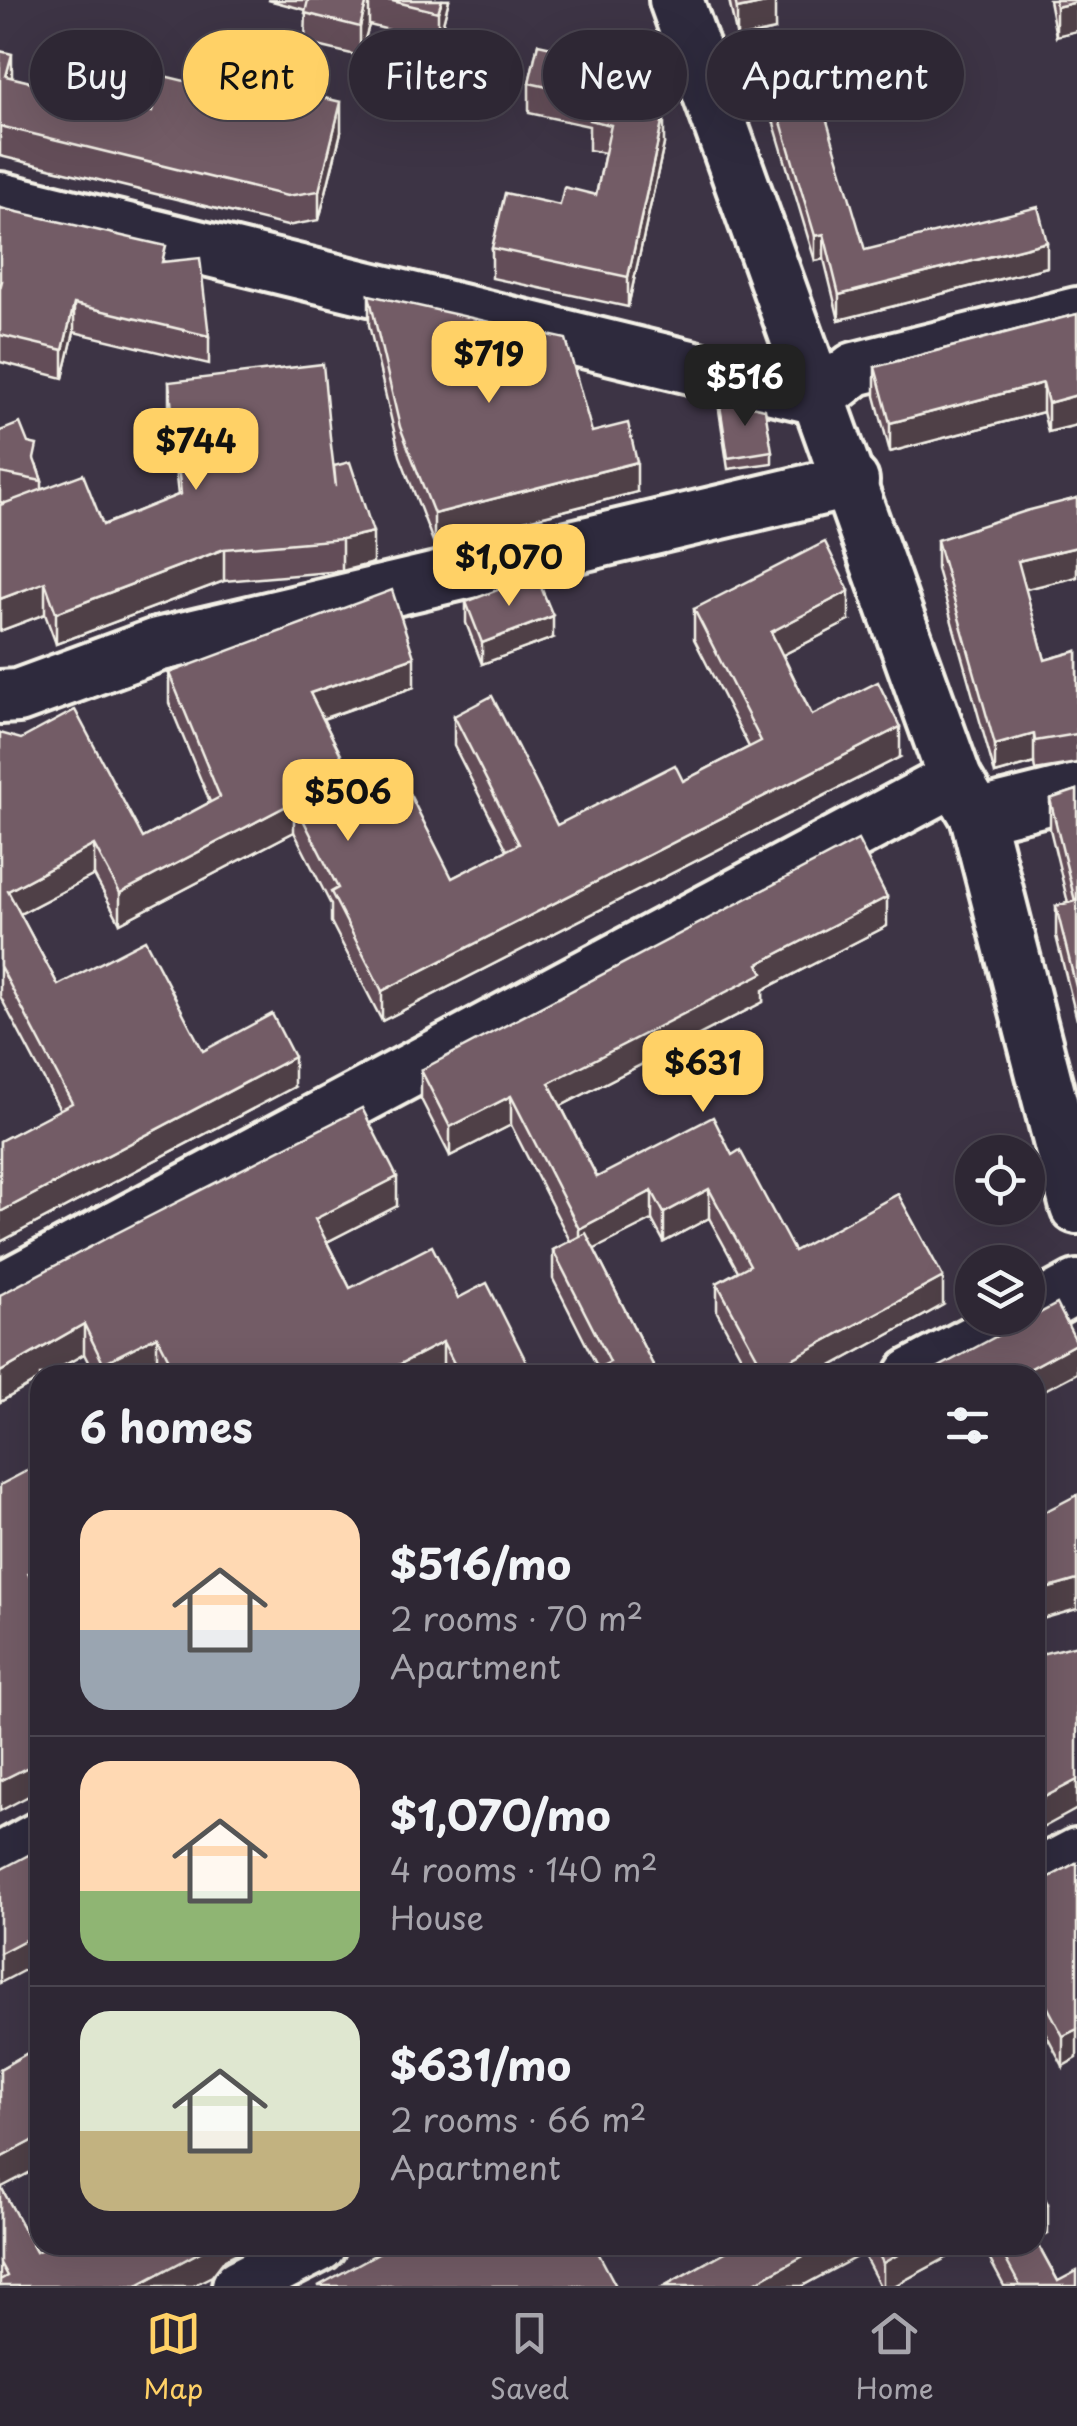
<!DOCTYPE html>
<meta charset="utf-8">
<style>
body{margin:0;font-family:"Playpen Sans",sans-serif;background:#362f3c;color:#f1f3f6;height:100vh;display:flex;flex-direction:column;font-size:38px;white-space:nowrap}
*{box-sizing:border-box;margin:0}
p{font-size:32px;color:#a7a5ac}
.icon{flex:none;width:55px;height:55px;fill:none;stroke:currentColor;stroke-width:2;stroke-linecap:round;stroke-linejoin:round}
.map{position:relative;flex:1;overflow:hidden}
.sheet{position:absolute;left:30px;top:1365px;width:1015px;height:890px;display:flex;flex-direction:column;background:#2e2734;border-radius:30px;box-shadow:0 10px 40px #0002,0 0 0 2px #49444f}
.sheet>*{flex:none}
.banner{position:absolute;left:30px;top:30px;width:1018px;height:90px;display:flex;gap:20px}
.controls{position:absolute;left:955px;top:1135px;display:grid;gap:20px}
.controls a{display:grid;place-items:center;width:90px;height:90px;border-radius:50%;background:#2e2734;box-shadow:0 10px 40px #0002,0 0 0 2px #49444f;font-size:50px}
.price{position:absolute;translate:-50% -85px;padding:0 22px;border-radius:20px;background:#ffd166;color:#111;font-size:32px;line-height:65px;filter:drop-shadow(0 2px 5px #0008)}
.price::after{content:'';position:absolute;left:50%;top:60px;width:30px;height:22px;margin-left:-15px;background:inherit;clip-path:polygon(0 0,100% 0,50% 100%)}
.price.active{background:#222;color:#fff}
ul{padding:0;list-style:none}
li{display:flex;align-items:center;gap:30px;height:250px;padding:0 50px}
li+li{border-top:2px solid #49444f}
li span{display:grid;place-items:center;flex:none;width:280px;height:200px;border-radius:30px;color:#555}
li>.icon{margin-inline-start:auto}
span .icon{width:120px;height:120px;fill:#fffc;stroke-width:1}
li b{font-size:42px}
h2{display:flex;justify-content:space-between;align-items:center;height:120px;padding:0 50px;font-size:42px}
.chip{padding:0 35px;border-radius:45px;background:#2e2734;box-shadow:0 10px 40px #0002,0 0 0 2px #49444f;font-size:35px;line-height:90px}
.chip.active{background:#ffd166;color:#111}
.tabs{display:flex;justify-content:space-around;align-items:center;height:140px;border-top:2px solid #49444f;background:#2e2734;font-size:28px;color:#a7a5ac}
.tabs a{display:grid;justify-items:center;gap:5px}
.tabs .active{color:#ffd166}
.map>svg:first-child{display:block}
.lines{fill:none;stroke-linecap:round;stroke-linejoin:round}
.minor-casing{stroke:#f4f1e8;stroke-width:60}
.minor{stroke:#2f2a3d;stroke-width:52}
.wall{fill:#634e58;stroke:#f4f1e8;stroke-width:2.5}
.shaded-wall{fill:#504047;stroke:#f4f1e8;stroke-width:2.5}
.building{fill:#735b66;stroke:#f4f1e8;stroke-width:2.5}
</style>
<div class="map">
<svg width="1077" height="2286" viewBox="0 0 1077 2286">
<rect width="100%" height="100%" fill="#3d3445"/>
<filter id="ink" filterUnits="userSpaceOnUse"><feTurbulence type="fractalNoise" baseFrequency=".01" numOctaves="2"/><feDisplacementMap in="SourceGraphic" scale="20" xChannelSelector="R" yChannelSelector="G"/><feConvolveMatrix kernelMatrix="1 2 1 2 8 2 1 2 1" color-interpolation-filters="sRGB"/></filter>
<g filter="url(#ink)">
<g class="lines">
<g class="minor-casing">
<g id="minor">
<path d="M 676,0 L 955,779 L 977,816 L 1077,1207"/>
<path d="M 0,199 L 818,398 L 855,369 L 1077,314"/>
<path d="M 0,697 L 18,696 L 157,645 L 852,481"/>
<path d="M 977,816 L 1077,791"/>
<path d="M 0,1290 L 955,779"/>
<path d="M 1028,1314 L 1077,1287"/>
<path d="M 912,1375 L 1020,1318"/>
<path d="M 0,1860 L 40,1838"/>
<path d="M 1035,1877 L 1077,1855"/>
<path d="M 239,2286 L 319,2245"/>
</g>
</g>
<use href="#minor" class="minor"/>
</g>
<g class="wall">
<path d="M 268,0 L 449,0 L 438,42 L 369,25 L 360,56 L 305,43 L 306,10 Z"/>
<path d="M 729,0 L 774,0 L 775,30 L 737,38 Z"/>
<path d="M 1049,0 L 1077,0 L 1056,36 Z"/>
<path d="M 538,44 L 664,144 L 628,307 L 492,278 L 492,248 L 560,205 L 596,195 L 605,153 L 589,150 L 589,126 L 529,113 L 529,83 Z"/>
<path d="M 759,48 L 865,250 L 1047,267 L 839,320 L 824,259 L 815,261 L 759,73 Z"/>
<path d="M 0,51 L 12,78 L 152,112 L 341,132 L 319,220 L 287,226 L 0,156 Z"/>
<path d="M 0,208 L 166,262 L 209,336 L 209,364 L 74,332 L 63,378 L 0,362 Z"/>
<path d="M 369,295 L 592,432 L 637,492 L 434,544 L 400,456 L 369,325 Z"/>
<path d="M 1077,314 L 1077,425 L 1048,432 L 1043,412 L 890,452 L 875,396 L 875,367 Z"/>
<path d="M 169,382 L 334,467 L 373,563 L 342,571 L 224,581 L 56,644 L 45,614 L 0,631 L 0,505 L 5,503 L 0,502 L 0,431 L 37,466 L 42,481 L 42,489 L 103,525 L 178,495 L 169,414 Z"/>
<path d="M 719,399 L 772,451 L 772,463 L 728,469 L 719,410 Z"/>
<path d="M 1077,498 L 1077,577 L 1025,589 L 1045,660 L 1077,651 L 1077,763 L 1035,770 L 1034,763 L 995,774 L 937,569 L 937,540 Z"/>
<path d="M 466,602 L 553,638 L 482,664 L 466,623 Z"/>
<path d="M 694,609 L 849,621 L 783,655 L 812,715 L 900,757 L 382,1021 L 331,922 L 331,905 L 294,832 L 120,923 L 94,875 L 20,914 L 58,985 L 203,1051 L 294,1087 L 0,1242 L 0,1141 L 60,1110 L 0,996 L 0,733 L 143,838 L 210,802 L 169,703 L 169,673 L 414,687 L 323,719 L 359,791 L 452,878 L 507,850 L 454,746 L 454,716 L 557,825 L 683,781 L 749,747 L 694,639 Z"/>
<path d="M 1077,790 L 1077,1020 L 1056,936 L 1056,906 L 1068,903 L 1050,829 L 1050,799 Z"/>
<path d="M 887,926 L 763,990 L 763,1002 L 561,1106 L 597,1177 L 732,1155 L 794,1251 L 943,1305 L 815,1375 L 751,1375 L 717,1312 L 717,1283 L 738,1271 L 709,1218 L 664,1242 L 652,1220 L 594,1249 L 658,1375 L 598,1368 L 553,1279 L 553,1250 L 570,1241 L 511,1125 L 450,1156 L 421,1099 L 421,1070 Z"/>
<path d="M 397,1206 L 327,1242 L 350,1288 L 458,1298 L 533,1375 L 445,1375 L 443,1371 L 435,1375 L 162,1375 L 157,1365 L 138,1375 L 95,1375 L 84,1354 L 0,1402 L 0,1295 Z"/>
<path d="M 1076,1863 L 1063,2066 L 1035,2013 L 1035,1885 Z"/>
<path d="M 40,2046 L 40,2167 L 1,2187 L 36,2252 L 225,2259 L 212,2276 L 0,2286 L 0,2069 Z"/>
<path d="M 1035,2180 L 1048,2234 L 1036,2240 L 1058,2281 L 1077,2286 L 1004,2286 L 982,2245 L 1035,2245 Z"/>
<path d="M 738,2245 L 970,2245 L 894,2286 L 880,2286 L 862,2252 L 802,2286 L 664,2286 Z"/>
</g>
<g class="shaded-wall">
<path d="M 367,0 L 369,0 L 369,25 L 360,56 L 360,27 Z"/>
<path d="M 442,0 L 449,0 L 438,42 L 438,12 Z"/>
<path d="M 775,1 L 775,30 L 737,38 L 737,9 Z"/>
<path d="M 1077,2 L 1077,31 L 1056,36 L 1056,7 Z"/>
<path d="M 12,54 L 12,84 L 6,76 Z"/>
<path d="M 341,102 L 341,132 L 319,220 L 319,191 Z"/>
<path d="M 664,114 L 664,144 L 628,307 L 628,277 Z"/>
<path d="M 824,234 L 824,259 L 815,261 L 815,236 Z"/>
<path d="M 1047,242 L 1047,267 L 839,320 L 839,295 Z"/>
<path d="M 74,304 L 74,332 L 63,378 L 63,350 Z"/>
<path d="M 1043,383 L 1043,412 L 890,452 L 890,423 Z"/>
<path d="M 1077,395 L 1077,425 L 1048,432 L 1048,403 Z"/>
<path d="M 637,462 L 637,492 L 434,544 L 434,514 Z"/>
<path d="M 373,532 L 373,563 L 342,571 L 342,539 Z"/>
<path d="M 1077,547 L 1077,577 L 1018,591 L 1018,561 Z"/>
<path d="M 224,549 L 224,581 L 56,644 L 56,613 Z"/>
<path d="M 45,582 L 45,614 L 0,631 L 0,599 Z"/>
<path d="M 849,591 L 849,621 L 771,661 L 771,632 Z"/>
<path d="M 553,616 L 553,638 L 482,664 L 482,643 Z"/>
<path d="M 414,657 L 414,687 L 310,723 L 310,693 Z"/>
<path d="M 900,727 L 900,757 L 382,1021 L 382,991 Z"/>
<path d="M 1034,734 L 1034,763 L 995,774 L 995,745 Z"/>
<path d="M 294,802 L 294,832 L 120,923 L 120,893 Z"/>
<path d="M 94,845 L 94,875 L 8,920 L 8,891 Z"/>
<path d="M 887,897 L 887,926 L 763,990 L 763,1002 L 549,1112 L 549,1083 L 758,964 Z"/>
<path d="M 294,1057 L 294,1087 L 0,1242 L 0,1212 Z"/>
<path d="M 511,1096 L 511,1125 L 450,1156 L 450,1127 Z"/>
<path d="M 397,1177 L 397,1206 L 315,1248 L 315,1219 Z"/>
<path d="M 709,1189 L 709,1218 L 664,1242 L 664,1213 Z"/>
<path d="M 652,1191 L 652,1220 L 579,1257 L 579,1229 Z"/>
<path d="M 943,1277 L 943,1305 L 815,1375 L 766,1375 L 766,1373 Z"/>
<path d="M 84,1324 L 84,1354 L 47,1375 L 40,1375 L 40,1379 L 0,1402 L 0,1372 Z"/>
<path d="M 157,1336 L 157,1365 L 138,1375 L 103,1375 L 103,1363 Z"/>
<path d="M 443,1342 L 443,1371 L 435,1375 L 379,1375 Z"/>
<path d="M 1077,1343 L 1077,1373 L 1035,1395 L 1035,1375 L 1018,1375 Z"/>
<path d="M 40,1567 L 40,1596 L 28,1602 L 28,1573 Z"/>
<path d="M 1077,1580 L 1077,1609 L 1035,1621 L 1035,1592 Z"/>
<path d="M 40,1761 L 40,1790 L 0,1811 L 0,1781 Z"/>
<path d="M 1077,1780 L 1077,1809 L 1035,1832 L 1035,1802 Z"/>
<path d="M 40,1932 L 40,1962 L 0,1983 L 0,1953 Z"/>
<path d="M 1077,2029 L 1077,2058 L 1063,2066 L 1063,2036 Z"/>
<path d="M 40,2137 L 40,2167 L 0,2188 L 0,2158 Z"/>
<path d="M 1048,2204 L 1048,2234 L 1035,2240 L 1035,2211 Z"/>
<path d="M 213,2245 L 253,2245 L 225,2259 L 212,2276 L 192,2286 L 136,2286 Z"/>
<path d="M 823,2245 L 862,2245 L 862,2254 L 802,2286 L 749,2286 Z"/>
<path d="M 915,2245 L 970,2245 L 894,2286 L 883,2286 L 883,2263 Z"/>
</g>
<g class="building">
<path d="M 308,0 L 367,0 L 360,27 L 305,13 Z"/>
<path d="M 388,0 L 442,0 L 438,12 Z"/>
<path d="M 735,0 L 774,0 L 775,1 L 737,9 Z"/>
<path d="M 1055,0 L 1077,0 L 1077,2 L 1056,7 Z"/>
<path d="M 802,36 L 865,250 L 1038,207 L 1047,242 L 839,295 L 824,234 L 815,236 L 759,48 Z"/>
<path d="M 538,44 L 648,68 L 664,114 L 628,277 L 492,248 L 505,193 L 560,205 L 564,187 L 596,195 L 611,125 L 589,120 L 593,97 L 529,83 Z"/>
<path d="M 0,51 L 12,54 L 6,76 L 152,112 L 160,75 L 197,84 L 201,69 L 341,102 L 319,191 L 287,196 L 0,126 Z"/>
<path d="M 0,208 L 166,246 L 162,262 L 200,258 L 209,336 L 74,304 L 63,350 L 0,335 L 0,289 L 2,281 L 0,281 Z"/>
<path d="M 369,295 L 566,339 L 592,432 L 628,423 L 637,462 L 434,514 L 400,427 Z"/>
<path d="M 1077,314 L 1077,395 L 1048,403 L 1043,383 L 890,423 L 875,367 Z"/>
<path d="M 323,364 L 330,437 L 336,487 L 334,466 L 350,462 L 373,532 L 342,539 L 224,549 L 56,613 L 45,582 L 0,599 L 0,505 L 83,474 L 103,525 L 181,494 L 169,382 Z"/>
<path d="M 719,399 L 765,409 L 772,451 L 728,458 Z"/>
<path d="M 20,423 L 28,443 L 37,445 L 34,459 L 42,481 L 0,473 L 0,431 Z"/>
<path d="M 1077,498 L 1077,547 L 1018,561 L 1045,660 L 1077,651 L 1077,734 L 1035,741 L 1034,734 L 995,745 L 937,540 L 1026,511 Z"/>
<path d="M 825,542 L 849,591 L 771,632 L 812,715 L 878,682 L 900,727 L 382,991 L 331,892 L 338,888 L 294,802 L 120,893 L 94,845 L 8,891 L 58,985 L 145,940 L 203,1051 L 272,1014 L 294,1057 L 0,1212 L 0,1141 L 72,1103 L 0,966 L 0,733 L 21,739 L 75,710 L 143,838 L 220,797 L 169,673 L 392,590 L 414,657 L 310,693 L 359,791 L 398,771 L 452,878 L 519,844 L 454,716 L 492,696 L 557,825 L 675,765 L 683,781 L 761,741 L 694,609 Z"/>
<path d="M 536,575 L 553,616 L 482,643 L 466,602 Z"/>
<path d="M 1077,790 L 1077,991 L 1056,906 L 1075,901 L 1050,799 Z"/>
<path d="M 858,840 L 887,897 L 758,964 L 763,973 L 549,1083 L 597,1177 L 713,1117 L 732,1155 L 740,1150 L 794,1251 L 898,1194 L 943,1277 L 766,1373 L 717,1283 L 750,1265 L 709,1189 L 664,1213 L 652,1191 L 579,1229 L 511,1096 L 450,1127 L 421,1070 Z"/>
<path d="M 362,1108 L 397,1177 L 315,1219 L 350,1288 L 432,1246 L 458,1298 L 487,1283 L 533,1375 L 460,1375 L 443,1342 L 379,1375 L 177,1375 L 157,1336 L 103,1363 L 84,1324 L 0,1372 L 0,1295 L 107,1238 Z"/>
<path d="M 586,1233 L 658,1375 L 584,1375 L 610,1362 L 553,1250 Z"/>
<path d="M 1057,1304 L 1077,1343 L 1018,1375 L 924,1375 Z"/>
<path d="M 40,1464 L 40,1567 L 28,1573 L 40,1598 L 40,1761 L 0,1781 L 0,1485 Z"/>
<path d="M 1077,1495 L 1077,1580 L 1035,1592 L 1035,1517 Z"/>
<path d="M 1077,1645 L 1077,1780 L 1035,1802 L 1035,1646 L 1037,1655 Z"/>
<path d="M 40,1849 L 40,1932 L 0,1953 L 0,1870 Z"/>
<path d="M 1076,1863 L 1077,1865 L 1077,2029 L 1063,2036 L 1035,1983 L 1035,1885 Z"/>
<path d="M 40,2046 L 40,2137 L 0,2158 L 0,2069 Z"/>
<path d="M 1035,2180 L 1048,2204 L 1035,2211 Z"/>
<path d="M 0,2185 L 36,2252 L 50,2245 L 213,2245 L 136,2286 L 0,2286 L 0,2280 L 7,2276 L 0,2263 Z"/>
<path d="M 1035,2239 L 1058,2281 L 1077,2271 L 1077,2286 L 1020,2286 L 998,2245 L 1035,2245 Z"/>
<path d="M 393,2245 L 594,2245 L 616,2286 L 318,2286 Z"/>
<path d="M 738,2245 L 823,2245 L 749,2286 L 664,2286 Z"/>
<path d="M 874,2245 L 915,2245 L 883,2263 Z"/>
</g>
</g>
</svg>
<div class="controls">
<a><svg class="icon" aria-label="locate" viewBox="0 0 24 24"><circle cx="12" cy="12" r="6"/><path d="M12 2v4M12 18v4M2 12h4M18 12h4"/></svg></a>
<a><svg class="icon" aria-label="layers" viewBox="0 0 24 24"><path d="M12 4l9 5-9 5-9-5zM3 14l9 5 9-5"/></svg></a>
</div>
<b class="price" style="left:489px;top:406px">$719</b>
<b class="price active" style="left:745px;top:429px">$516</b>
<b class="price" style="left:196px;top:493px">$744</b>
<b class="price" style="left:509px;top:609px">$1,070</b>
<b class="price" style="left:348px;top:844px">$506</b>
<b class="price" style="left:703px;top:1115px">$631</b>
<div class="banner">
<a class="chip">Buy</a>
<a class="chip active">Rent</a>
<a class="chip">Filters</a>
<a class="chip">New</a>
<a class="chip">Apartment</a>
</div>
<section class="sheet">
<h2>6 homes<svg class="icon" aria-label="filters" viewBox="0 0 24 24"><path d="M4 7h16M4 17h16"/><circle cx="9" cy="7" r="2"/><circle cx="15" cy="17" r="2"/></svg></h2>
<ul>
<li><span style="background:linear-gradient(#ffd9b3 60%,#9aa5b1 0)"><svg class="icon" aria-label="home" viewBox="0 0 24 24"><path d="M3 11l9-7 9 7M6 9v11h12V9"/></svg></span><div><b>$516/mo</b><p>2 rooms · 70 m²</p><p>Apartment</p></div></li>
<li><span style="background:linear-gradient(#ffd9b3 65%,#8fb573 0)"><svg class="icon" aria-label="home" viewBox="0 0 24 24"><path d="M3 11l9-7 9 7M6 9v11h12V9"/></svg></span><div><b>$1,070/mo</b><p>4 rooms · 140 m²</p><p>House</p></div></li>
<li><span style="background:linear-gradient(#dfe7d0 60%,#c2b280 0)"><svg class="icon" aria-label="home" viewBox="0 0 24 24"><path d="M3 11l9-7 9 7M6 9v11h12V9"/></svg></span><div><b>$631/mo</b><p>2 rooms · 66 m²</p><p>Apartment</p></div></li>
</ul>
</section>
</div>
<nav class="tabs">
<a class="active"><svg class="icon" aria-label="map" viewBox="0 0 24 24"><path d="M3 6l6-2 6 2 6-2v14l-6 2-6-2-6 2zM9 4v14M15 6v14"/></svg>Map</a>
<a><svg class="icon" aria-label="saved" viewBox="0 0 24 24"><path d="M7 4h10v16l-5-4-5 4z"/></svg>Saved</a>
<a><svg class="icon" aria-label="home" viewBox="0 0 24 24"><path d="M3 11l9-7 9 7M6 9v11h12V9"/></svg>Home</a>
</nav>
